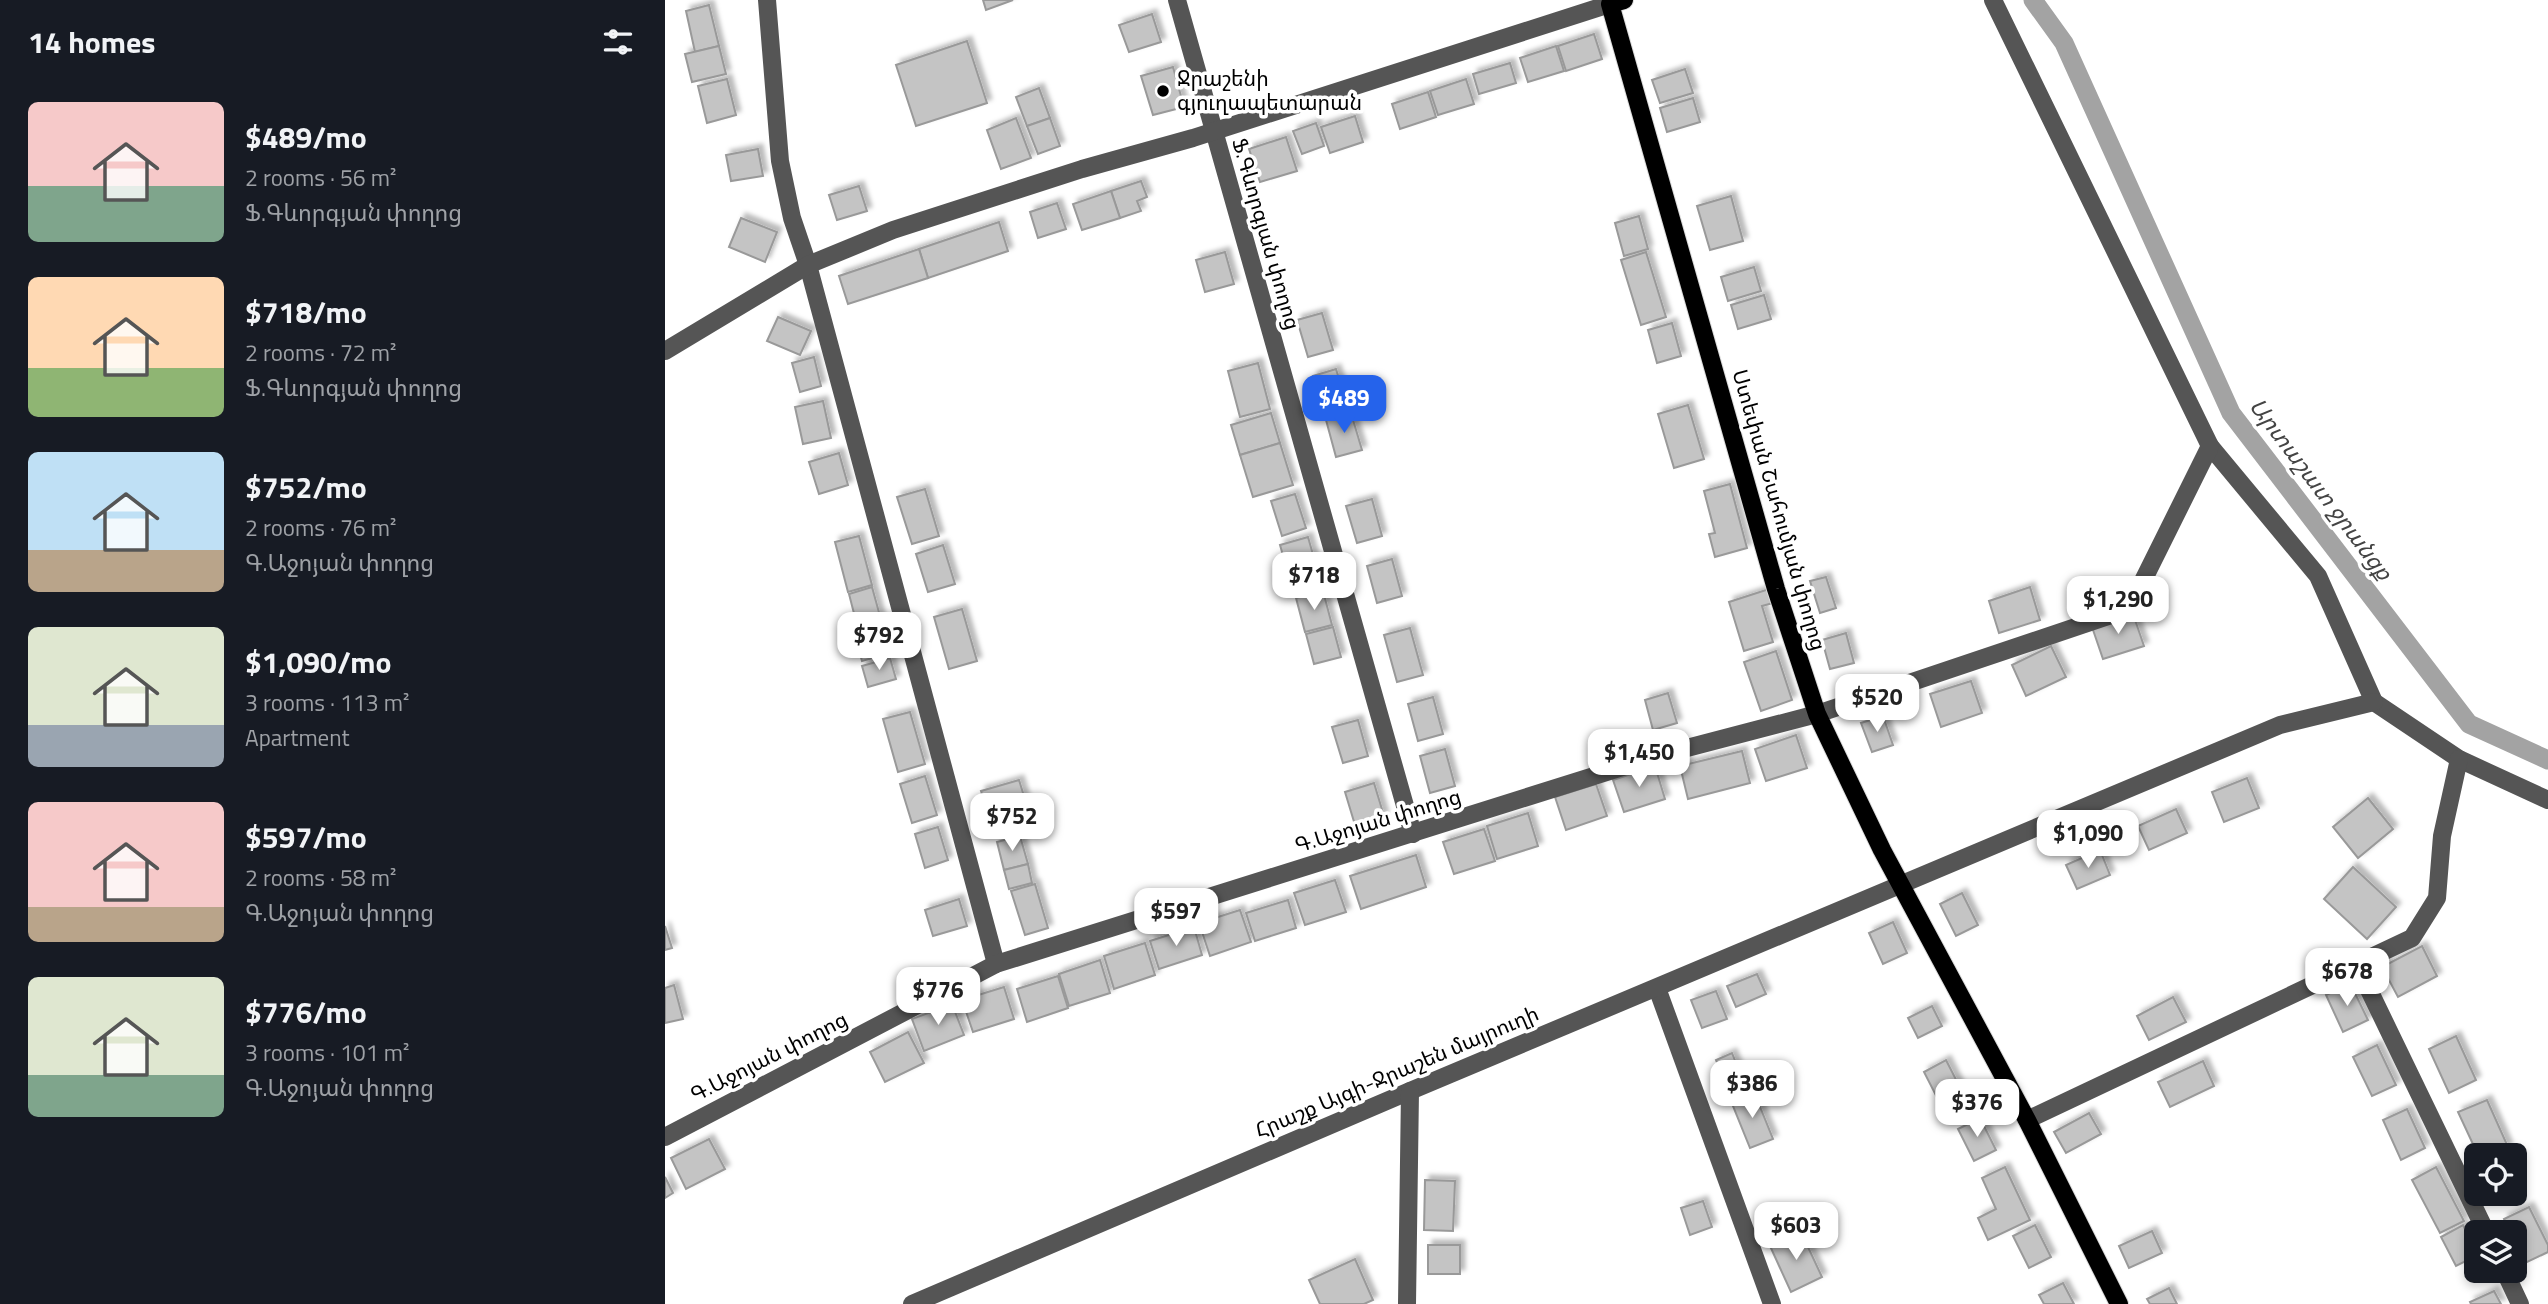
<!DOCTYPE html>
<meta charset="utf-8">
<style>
body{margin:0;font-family:"Titillium Web","Noto Sans Armenian",sans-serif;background:#20242c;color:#f1f3f6;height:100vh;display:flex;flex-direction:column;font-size:26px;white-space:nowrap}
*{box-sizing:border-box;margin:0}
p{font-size:23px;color:#9ea1a6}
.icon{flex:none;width:38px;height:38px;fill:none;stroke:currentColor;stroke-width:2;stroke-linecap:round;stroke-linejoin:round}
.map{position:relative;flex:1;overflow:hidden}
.sheet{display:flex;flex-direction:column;background:#171b24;width:665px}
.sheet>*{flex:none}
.fabs{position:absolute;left:1799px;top:1143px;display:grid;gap:14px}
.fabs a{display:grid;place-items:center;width:63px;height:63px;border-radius:10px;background:#171b24;box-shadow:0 4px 10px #0003;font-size:35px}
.price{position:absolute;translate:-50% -60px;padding:0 16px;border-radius:14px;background:#fff;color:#222;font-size:23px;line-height:46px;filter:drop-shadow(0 2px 4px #0008)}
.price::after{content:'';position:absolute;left:50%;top:42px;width:21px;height:16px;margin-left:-10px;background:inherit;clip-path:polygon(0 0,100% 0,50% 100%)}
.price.on{background:#2563eb;color:#fff}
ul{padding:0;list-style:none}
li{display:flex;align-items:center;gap:21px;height:175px;padding:0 28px}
li span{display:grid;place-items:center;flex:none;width:196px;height:140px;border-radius:10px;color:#555}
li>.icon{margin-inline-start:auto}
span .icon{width:84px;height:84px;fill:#fffc;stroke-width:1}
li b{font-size:30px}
h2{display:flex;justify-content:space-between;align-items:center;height:84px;padding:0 28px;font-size:30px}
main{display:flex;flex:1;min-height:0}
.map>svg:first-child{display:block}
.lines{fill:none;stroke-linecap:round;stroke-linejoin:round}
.canal{stroke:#a3a3a3;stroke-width:19}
.building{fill:#c4c4c4;stroke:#999;stroke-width:2;filter:url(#shadow)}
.major-casing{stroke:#dbdbdb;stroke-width:20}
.minor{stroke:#555;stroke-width:18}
.major{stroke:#000;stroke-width:18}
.poi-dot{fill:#000;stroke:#fff;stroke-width:2.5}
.labels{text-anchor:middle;stroke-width:7;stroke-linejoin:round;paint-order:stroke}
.poi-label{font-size:21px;fill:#000;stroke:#fff;text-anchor:start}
.street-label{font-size:21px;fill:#000;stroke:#fff}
.water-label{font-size:23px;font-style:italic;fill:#444;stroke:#fff}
</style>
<main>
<section class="sheet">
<h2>14 homes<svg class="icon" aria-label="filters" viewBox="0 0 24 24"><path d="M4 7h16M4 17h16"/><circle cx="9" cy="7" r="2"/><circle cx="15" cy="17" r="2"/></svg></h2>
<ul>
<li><span style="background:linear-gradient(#f6c9c9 60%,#7fa58c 0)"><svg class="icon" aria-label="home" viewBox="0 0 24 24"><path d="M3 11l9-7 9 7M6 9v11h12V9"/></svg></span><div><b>$489/mo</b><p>2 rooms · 56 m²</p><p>Ֆ.Գևորգյան փողոց</p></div></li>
<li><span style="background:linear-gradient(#ffd9b3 65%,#8fb573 0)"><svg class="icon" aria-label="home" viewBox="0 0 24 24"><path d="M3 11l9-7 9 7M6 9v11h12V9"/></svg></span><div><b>$718/mo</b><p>2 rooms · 72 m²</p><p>Ֆ.Գևորգյան փողոց</p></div></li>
<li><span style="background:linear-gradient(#bfe0f5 70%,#b9a48a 0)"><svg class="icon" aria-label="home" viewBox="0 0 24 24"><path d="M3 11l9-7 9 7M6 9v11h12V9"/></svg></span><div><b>$752/mo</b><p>2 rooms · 76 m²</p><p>Գ.Աջոյան փողոց</p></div></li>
<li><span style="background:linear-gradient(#dfe7d0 70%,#9aa5b1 0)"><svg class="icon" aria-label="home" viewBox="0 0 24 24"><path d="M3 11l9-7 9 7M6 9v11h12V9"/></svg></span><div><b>$1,090/mo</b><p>3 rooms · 113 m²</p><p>Apartment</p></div></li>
<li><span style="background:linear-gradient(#f6c9c9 75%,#b9a48a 0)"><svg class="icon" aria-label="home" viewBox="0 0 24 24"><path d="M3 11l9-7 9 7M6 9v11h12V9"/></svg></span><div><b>$597/mo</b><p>2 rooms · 58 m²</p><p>Գ.Աջոյան փողոց</p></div></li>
<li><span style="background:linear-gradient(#dfe7d0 70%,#7fa58c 0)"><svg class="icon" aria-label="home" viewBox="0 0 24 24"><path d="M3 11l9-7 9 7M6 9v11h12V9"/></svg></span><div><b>$776/mo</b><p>3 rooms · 101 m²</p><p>Գ.Աջոյան փողոց</p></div></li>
</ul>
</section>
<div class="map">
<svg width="1883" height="1304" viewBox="0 0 1883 1304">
<defs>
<filter id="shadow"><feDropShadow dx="4.5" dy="-4.5" stdDeviation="2" flood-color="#0004"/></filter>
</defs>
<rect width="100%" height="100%" fill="#fff"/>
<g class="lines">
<path class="canal" d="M 1368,0 L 1399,43 L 1566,413 L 1804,724 L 1883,760"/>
</g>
<g class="building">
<path d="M 318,0 L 348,0 L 321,10 Z"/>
<path d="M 44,5 L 54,46 L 30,52 L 21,11 Z"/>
<path d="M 487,14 L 496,42 L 464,52 L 454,25 Z"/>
<path d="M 929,34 L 937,59 L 901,71 L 893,46 Z"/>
<path d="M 302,41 L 322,103 L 251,126 L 231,65 Z"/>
<path d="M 54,46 L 61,74 L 27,82 L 20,54 Z"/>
<path d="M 891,46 L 899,71 L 863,82 L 855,58 Z"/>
<path d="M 845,63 L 851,83 L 814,94 L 808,74 Z"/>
<path d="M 508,67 L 519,107 L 488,115 L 476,76 Z"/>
<path d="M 1020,69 L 1028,93 L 995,103 L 987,80 Z"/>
<path d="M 62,79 L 71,115 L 42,123 L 33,86 Z"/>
<path d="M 801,79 L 809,104 L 773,115 L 765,91 Z"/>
<path d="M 374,88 L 385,118 L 362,126 L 351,97 Z"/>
<path d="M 763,92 L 771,117 L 735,129 L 727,104 Z"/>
<path d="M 1028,98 L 1035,122 L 1002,132 L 995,108 Z"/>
<path d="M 690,116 L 698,142 L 665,153 L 656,127 Z"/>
<path d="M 351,118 L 366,158 L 336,169 L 322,130 Z"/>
<path d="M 385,118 L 395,146 L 373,154 L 362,126 Z"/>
<path d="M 651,123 L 659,146 L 637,154 L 628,131 Z"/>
<path d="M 621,137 L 632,171 L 595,182 L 584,149 Z"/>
<path d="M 93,149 L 98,176 L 66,181 L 61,155 Z"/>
<path d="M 476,181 L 482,197 L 472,201 L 476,211 L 455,218 L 446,191 Z"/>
<path d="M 194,186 L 202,211 L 172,220 L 164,195 Z"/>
<path d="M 446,191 L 455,218 L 417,230 L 408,204 Z"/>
<path d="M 1066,196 L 1078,241 L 1045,250 L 1032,206 Z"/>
<path d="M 392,203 L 401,229 L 373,238 L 365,212 Z"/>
<path d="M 974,216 L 983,249 L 959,256 L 950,223 Z"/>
<path d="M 76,218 L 112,232 L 100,262 L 64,247 Z"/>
<path d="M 334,222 L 343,251 L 263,278 L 254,249 Z"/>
<path d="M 254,249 L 263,278 L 183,304 L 174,276 Z"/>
<path d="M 560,252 L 569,284 L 540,292 L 531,260 Z"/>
<path d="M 981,252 L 1001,317 L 976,325 L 956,260 Z"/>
<path d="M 1089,267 L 1096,291 L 1063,301 L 1056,277 Z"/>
<path d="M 1099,295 L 1106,319 L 1073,329 L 1066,305 Z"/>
<path d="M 657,313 L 668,350 L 643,357 L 632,320 Z"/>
<path d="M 113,317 L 146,331 L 135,355 L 102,341 Z"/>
<path d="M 1007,323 L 1016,356 L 992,363 L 983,330 Z"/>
<path d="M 149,357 L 156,386 L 135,392 L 127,363 Z"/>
<path d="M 593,363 L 605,409 L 575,417 L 563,371 Z"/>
<path d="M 671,369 L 679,395 L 656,402 L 648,376 Z"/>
<path d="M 158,401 L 166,438 L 138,444 L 130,407 Z"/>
<path d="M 1023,405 L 1039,459 L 1009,468 L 993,414 Z"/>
<path d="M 606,413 L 615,443 L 575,455 L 566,425 Z"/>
<path d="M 686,413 L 697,450 L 671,457 L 661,420 Z"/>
<path d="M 615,443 L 628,485 L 588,497 L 575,455 Z"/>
<path d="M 174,453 L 183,485 L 154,494 L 144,462 Z"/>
<path d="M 1065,484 L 1082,548 L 1050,557 L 1044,534 L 1050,533 L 1039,491 Z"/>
<path d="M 260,489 L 274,536 L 247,544 L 232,497 Z"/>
<path d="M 630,494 L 641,528 L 617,536 L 606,501 Z"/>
<path d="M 707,499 L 717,536 L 692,543 L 681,506 Z"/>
<path d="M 194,536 L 207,585 L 183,592 L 170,542 Z"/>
<path d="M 643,537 L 657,586 L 629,594 L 615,545 Z"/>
<path d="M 278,545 L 290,584 L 263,592 L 251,554 Z"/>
<path d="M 727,559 L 737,596 L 712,603 L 702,566 Z"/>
<path d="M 1161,577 L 1171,608 L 1155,613 L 1145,581 Z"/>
<path d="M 207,587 L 218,627 L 194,633 L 184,594 Z"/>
<path d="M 1365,587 L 1375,620 L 1334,633 L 1324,601 Z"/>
<path d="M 1104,589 L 1108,603 L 1097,606 L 1108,642 L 1079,651 L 1064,602 Z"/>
<path d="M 658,591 L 667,625 L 640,632 L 631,598 Z"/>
<path d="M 297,609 L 312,661 L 284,669 L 269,617 Z"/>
<path d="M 1468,614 L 1479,646 L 1438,659 L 1427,627 Z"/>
<path d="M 668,627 L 676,657 L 649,664 L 641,634 Z"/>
<path d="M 745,628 L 758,675 L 732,682 L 719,635 Z"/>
<path d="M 219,633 L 225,653 L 197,661 L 191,640 Z"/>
<path d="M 1181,633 L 1189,663 L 1165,669 L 1157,640 Z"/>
<path d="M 1386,646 L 1401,677 L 1361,696 L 1347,665 Z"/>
<path d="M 1111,651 L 1127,700 L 1096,711 L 1079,662 Z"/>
<path d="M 225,658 L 231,679 L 203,687 L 197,666 Z"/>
<path d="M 1306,681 L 1317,713 L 1276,727 L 1265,694 Z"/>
<path d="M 1003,693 L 1012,723 L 988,730 L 980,700 Z"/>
<path d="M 768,697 L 778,734 L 753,741 L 743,704 Z"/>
<path d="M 245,712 L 260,764 L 233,772 L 218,719 Z"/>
<path d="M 1218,716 L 1228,745 L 1207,752 L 1196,723 Z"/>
<path d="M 693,720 L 703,756 L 678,763 L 667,727 Z"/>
<path d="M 1131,735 L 1142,768 L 1101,781 L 1090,749 Z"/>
<path d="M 780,749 L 790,786 L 765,793 L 755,756 Z"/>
<path d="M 1077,751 L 1085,783 L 1023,799 L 1015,766 Z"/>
<path d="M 990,766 L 1000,799 L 959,812 L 948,780 Z"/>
<path d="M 260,776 L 272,815 L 247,823 L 235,784 Z"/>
<path d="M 1582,778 L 1594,808 L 1559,822 L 1547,792 Z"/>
<path d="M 354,780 L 363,809 L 325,820 L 316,791 Z"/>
<path d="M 709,783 L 719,816 L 690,825 L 680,792 Z"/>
<path d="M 931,784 L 942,816 L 901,830 L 890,797 Z"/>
<path d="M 1703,798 L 1728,829 L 1693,858 L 1668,827 Z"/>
<path d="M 1511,809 L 1522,833 L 1484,850 L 1473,826 Z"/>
<path d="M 863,813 L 873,846 L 832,859 L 822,826 Z"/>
<path d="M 273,827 L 283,860 L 260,868 L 250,834 Z"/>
<path d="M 819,829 L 830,861 L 789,874 L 778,842 Z"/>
<path d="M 355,836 L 363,864 L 339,870 L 332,842 Z"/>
<path d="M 1435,850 L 1445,875 L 1412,889 L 1401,865 Z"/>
<path d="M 751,855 L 761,887 L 696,909 L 685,876 Z"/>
<path d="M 363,864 L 367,883 L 344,889 L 339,870 Z"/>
<path d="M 1688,867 L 1731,907 L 1702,939 L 1659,899 Z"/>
<path d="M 670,880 L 681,912 L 640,925 L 629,893 Z"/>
<path d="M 370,884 L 383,928 L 360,935 L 346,891 Z"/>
<path d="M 1297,893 L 1313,925 L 1291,936 L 1275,904 Z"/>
<path d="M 294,899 L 302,926 L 268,936 L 260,910 Z"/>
<path d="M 623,900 L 631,928 L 590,941 L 581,913 Z"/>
<path d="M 575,910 L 586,942 L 545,956 L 534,923 Z"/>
<path d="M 1228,922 L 1242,953 L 1218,964 L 1204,933 Z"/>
<path d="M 0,926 L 7,948 L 0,950 Z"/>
<path d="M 529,927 L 537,955 L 494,969 L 485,941 Z"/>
<path d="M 480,943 L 490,975 L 449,989 L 439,956 Z"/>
<path d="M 1757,946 L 1772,976 L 1733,997 L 1717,967 Z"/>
<path d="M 435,960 L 445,993 L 404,1006 L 394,974 Z"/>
<path d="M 1092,974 L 1101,994 L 1071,1007 L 1062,986 Z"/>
<path d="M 393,976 L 403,1008 L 362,1022 L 352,989 Z"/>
<path d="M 1685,983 L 1703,1020 L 1678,1032 L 1661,995 Z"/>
<path d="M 9,985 L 18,1019 L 0,1023 L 0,988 Z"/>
<path d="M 339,987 L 349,1019 L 308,1032 L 297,1000 Z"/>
<path d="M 1051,991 L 1062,1019 L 1037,1028 L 1026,1000 Z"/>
<path d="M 1508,997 L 1521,1022 L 1484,1040 L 1472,1016 Z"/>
<path d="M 287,1004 L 299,1035 L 259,1051 L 247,1019 Z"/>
<path d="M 1267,1006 L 1277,1026 L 1253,1038 L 1243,1018 Z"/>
<path d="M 243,1032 L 259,1063 L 220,1082 L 205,1052 Z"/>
<path d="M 1791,1036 L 1811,1080 L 1784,1093 L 1764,1049 Z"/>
<path d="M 1712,1045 L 1731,1085 L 1707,1096 L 1688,1057 Z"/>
<path d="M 1067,1053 L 1077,1078 L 1061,1085 L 1051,1060 Z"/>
<path d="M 1281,1060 L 1307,1111 L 1285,1123 L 1259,1072 Z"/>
<path d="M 1538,1061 L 1549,1086 L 1505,1107 L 1493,1082 Z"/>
<path d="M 1089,1092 L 1108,1139 L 1085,1148 L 1066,1101 Z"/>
<path d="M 1822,1100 L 1843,1147 L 1824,1155 L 1813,1155 L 1793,1112 Z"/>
<path d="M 1742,1109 L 1760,1148 L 1736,1160 L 1718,1120 Z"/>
<path d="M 1424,1113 L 1436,1134 L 1401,1153 L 1389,1132 Z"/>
<path d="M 1315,1118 L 1331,1150 L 1309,1161 L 1293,1129 Z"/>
<path d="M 44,1139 L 60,1169 L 21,1189 L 6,1158 Z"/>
<path d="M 1340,1167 L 1365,1220 L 1323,1240 L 1313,1218 L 1331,1209 L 1317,1178 Z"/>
<path d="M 1771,1167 L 1799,1221 L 1775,1233 L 1747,1180 Z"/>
<path d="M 0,1177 L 8,1193 L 0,1198 Z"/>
<path d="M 760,1180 L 790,1181 L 788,1231 L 759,1230 Z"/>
<path d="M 1038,1201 L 1047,1227 L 1025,1235 L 1016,1208 Z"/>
<path d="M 1864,1207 L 1883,1245 L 1883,1252 L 1860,1263 L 1850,1241 L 1850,1232 L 1845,1232 L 1839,1219 Z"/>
<path d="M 1370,1225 L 1386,1257 L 1364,1268 L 1348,1236 Z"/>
<path d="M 1798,1225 L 1811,1251 L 1811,1256 L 1791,1266 L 1776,1237 Z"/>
<path d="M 1487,1231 L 1497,1253 L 1464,1268 L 1454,1246 Z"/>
<path d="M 1136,1232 L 1157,1277 L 1126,1292 L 1105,1246 Z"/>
<rect x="763" y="1245" width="32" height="29"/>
<path d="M 690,1259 L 708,1300 L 699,1304 L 655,1304 L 644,1280 Z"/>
<path d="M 1398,1283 L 1409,1304 L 1379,1304 L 1374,1295 Z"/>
<path d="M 1504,1288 L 1512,1304 L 1485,1304 L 1482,1299 Z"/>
<path d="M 1829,1291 L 1836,1304 L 1806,1304 L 1805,1302 Z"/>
</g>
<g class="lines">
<g class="major-casing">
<path id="major" d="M 959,0 L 945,4 L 1111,589 L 1152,714 L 1217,850 L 1362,1120 L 1454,1304"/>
</g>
<g class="minor">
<path d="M 102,0 L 115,161 L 127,218 L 143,265 L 331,964"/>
<path d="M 512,0 L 748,834"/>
<path d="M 0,351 L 143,265 L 228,230 L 417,169 L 528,138 L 945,4"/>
<path d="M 1545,446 L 1653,576 L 1709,702 L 1794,759 L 1883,800"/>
<path d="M 1692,965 L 1821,1232"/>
<path d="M 992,988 L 1107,1304"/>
<path d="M 1362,1120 L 1747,938 L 1772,898 L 1777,836 L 1794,759"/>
<path d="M 0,1137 L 331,964 L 999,754 L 1152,714 L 1464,609 L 1545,446 L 1328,0"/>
<path d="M 1839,1270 L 1855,1304"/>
<path d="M 247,1304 L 745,1091 L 1615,725 L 1709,702"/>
<path d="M 742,1304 L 745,1091"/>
</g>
<use href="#major" class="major"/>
</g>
<circle class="poi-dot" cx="498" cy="91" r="7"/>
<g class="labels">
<g class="poi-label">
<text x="512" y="86">Ջրաշենի<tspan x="512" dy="24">գյուղապետարան</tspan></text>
</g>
<g class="street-label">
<text transform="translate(601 234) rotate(74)" y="7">Ֆ.Գևորգյան փողոց</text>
<text transform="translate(1114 510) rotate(74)" y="7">Ստեփան Շահումյան փողոց</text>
<text transform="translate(713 821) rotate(-17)" y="7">Գ.Աջոյան փողոց</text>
<text transform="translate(104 1057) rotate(-27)" y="7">Գ.Աջոյան փողոց</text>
<text transform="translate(732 1072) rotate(-23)" y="7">Հրաշք Այգի-Ջրաշեն մայրուղի</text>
</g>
<g class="water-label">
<text transform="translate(1656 489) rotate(53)" y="8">Արտաշատ ջրանցք</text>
</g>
</g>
</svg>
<div class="fabs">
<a><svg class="icon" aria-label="locate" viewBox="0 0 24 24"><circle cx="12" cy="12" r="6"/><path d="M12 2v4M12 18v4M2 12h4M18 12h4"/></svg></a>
<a><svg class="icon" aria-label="layers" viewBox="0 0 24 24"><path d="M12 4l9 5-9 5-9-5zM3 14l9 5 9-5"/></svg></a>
</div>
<b class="price on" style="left:679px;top:435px">$489</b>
<b class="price" style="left:649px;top:612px">$718</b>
<b class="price" style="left:1453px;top:636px">$1,290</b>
<b class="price" style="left:214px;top:672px">$792</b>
<b class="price" style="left:1212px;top:734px">$520</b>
<b class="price" style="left:974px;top:789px">$1,450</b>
<b class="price" style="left:347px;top:853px">$752</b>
<b class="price" style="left:1423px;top:870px">$1,090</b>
<b class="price" style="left:511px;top:948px">$597</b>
<b class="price" style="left:1682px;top:1008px">$678</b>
<b class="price" style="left:273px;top:1027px">$776</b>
<b class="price" style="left:1087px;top:1120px">$386</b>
<b class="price" style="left:1312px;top:1139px">$376</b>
<b class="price" style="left:1131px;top:1262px">$603</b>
</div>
</main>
